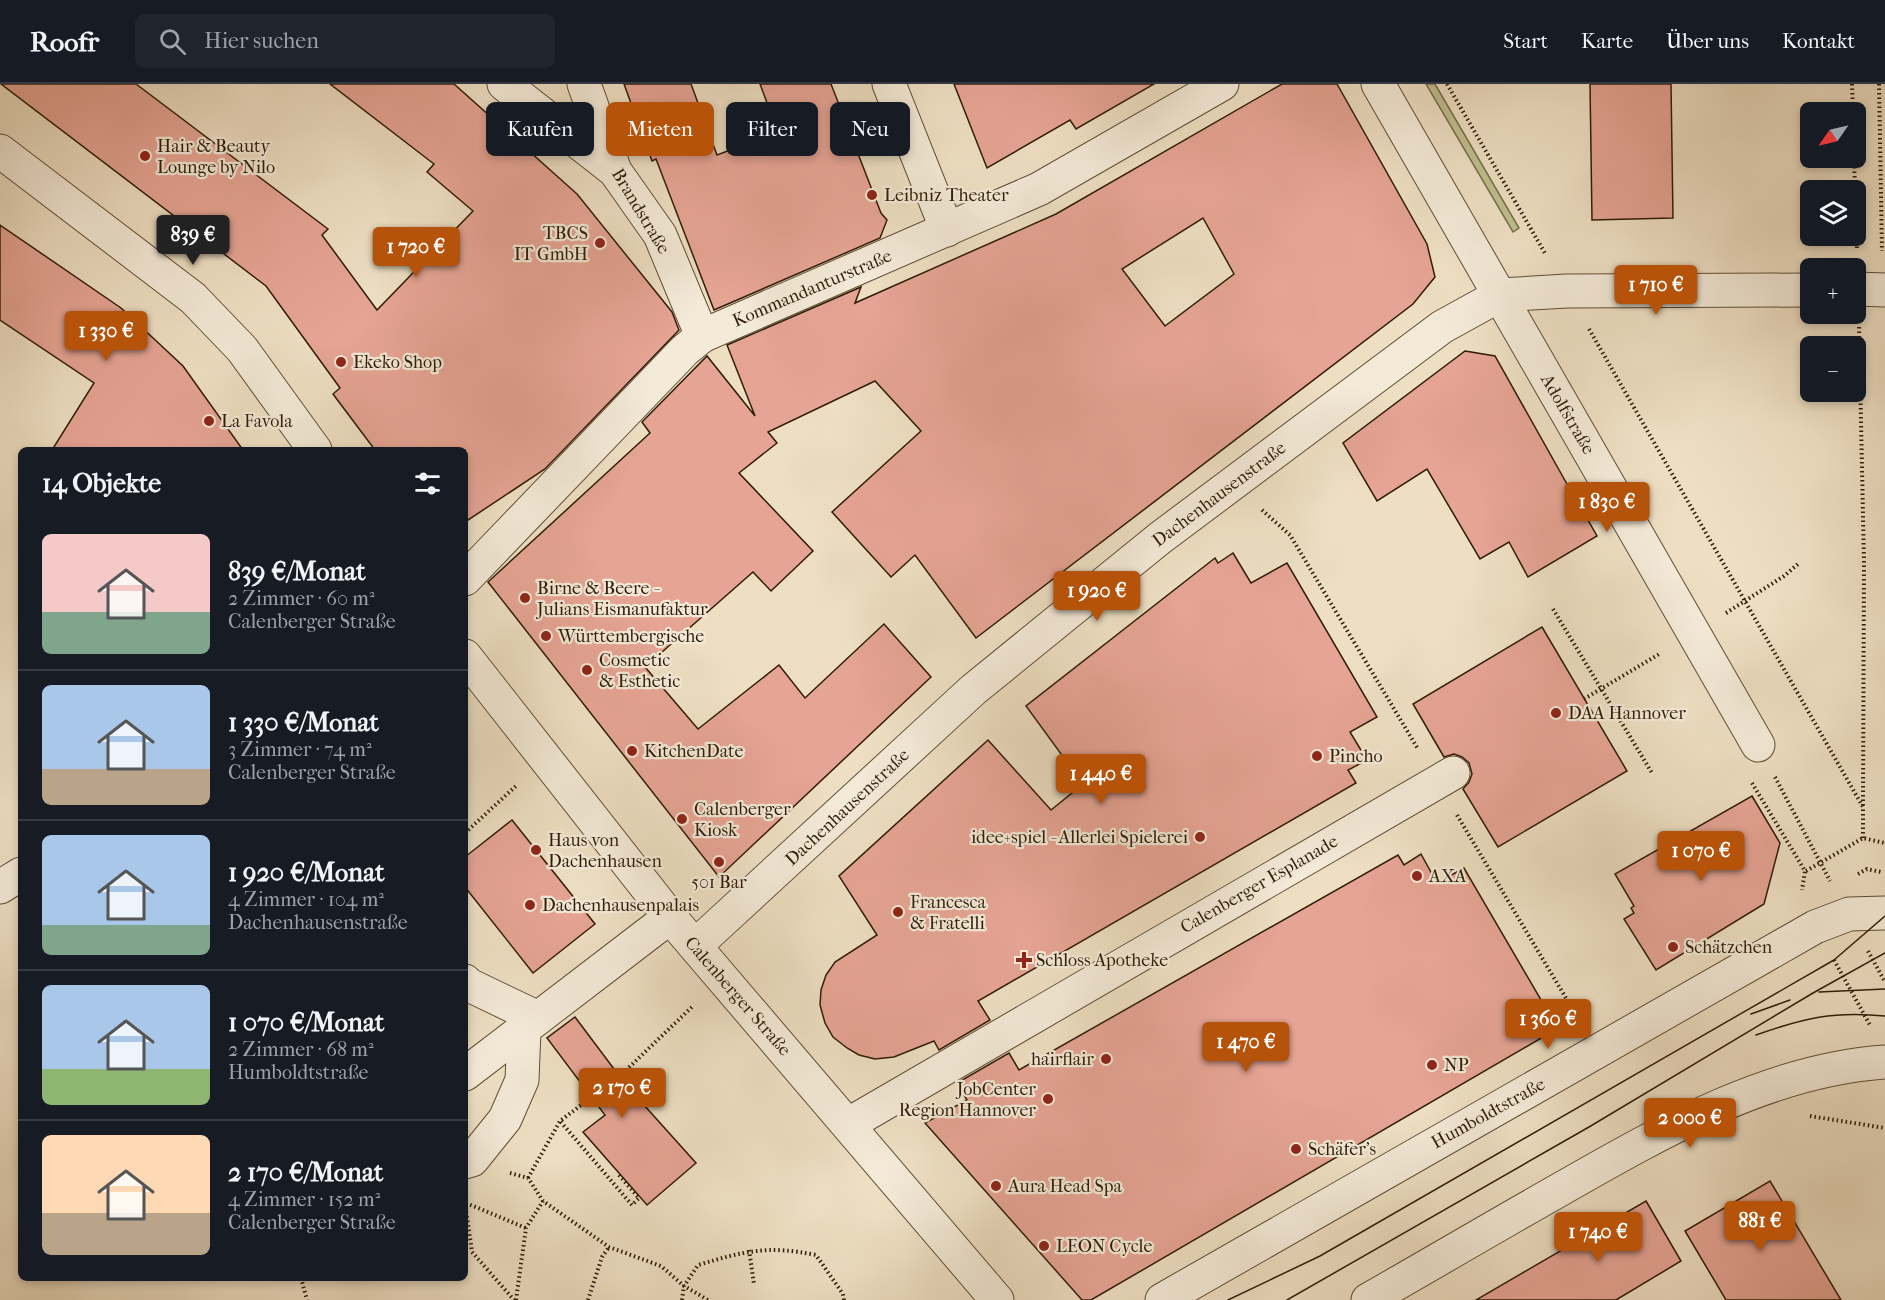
<!DOCTYPE html>
<html lang="de">
<meta charset="utf-8">
<style>
body{margin:0;font-family:"IM FELL French Canon",serif;background:#20242c;color:#f1f3f6;height:100vh;display:flex;flex-direction:column;font-size:22px;white-space:nowrap}
*{box-sizing:border-box;margin:0}
p{font-size:20px;color:#9ea1a6}
.icon{flex:none;width:33px;height:33px;fill:none;stroke:currentColor;stroke-width:2;stroke-linecap:round;stroke-linejoin:round}
.map{position:relative;flex:1;overflow:hidden}
.panel{position:absolute;left:18px;top:363px;width:450px;height:834px;display:flex;flex-direction:column;background:#171b24;border-radius:9px;box-shadow:0 3px 9px #0003}
.panel>*{flex:none}
.guide{position:absolute;left:486px;top:18px;width:570px;height:54px;display:flex;gap:12px}
.needle{width:39px;rotate:236deg}
.controls{position:absolute;left:1800px;top:18px;display:grid;gap:12px}
.controls a{display:grid;place-items:center;width:66px;height:66px;border-radius:9px;background:#171b24;box-shadow:0 3px 9px #0003;font-size:30px}
.price{position:absolute;translate:-50% -51px;padding:0 14px;border-radius:6px;background:#b45309;color:#fff;font-size:20px;line-height:39px;filter:drop-shadow(0 2px 3px #0008)}
.price::after{content:'';position:absolute;left:50%;top:36px;width:18px;height:14px;margin-left:-9px;background:inherit;clip-path:polygon(0 0,100% 0,50% 100%)}
.price.on{background:#222;color:#fff}
ul{padding:0;list-style:none}
li{display:flex;align-items:center;gap:18px;height:150px;padding:0 24px}
li+li{border-top:2px solid #363941}
li span{display:grid;place-items:center;flex:none;width:168px;height:120px;border-radius:9px;color:#555}
li>.icon{margin-inline-start:auto}
span .icon{width:72px;height:72px;fill:#fffc;stroke-width:1}
li b{font-size:26px}
h2{display:flex;justify-content:space-between;align-items:center;height:72px;padding:0 24px;font-size:26px}
.pill{padding:0 21px;border-radius:9px;background:#171b24;box-shadow:0 3px 9px #0003;font-size:21px;line-height:54px}
.pill.on{background:#b45309;color:#fff}
header{display:flex;align-items:center;gap:36px;box-sizing:border-box;height:84px;padding:0 30px;background:#171b24;border-bottom:2px solid #363941}
header strong{font-size:28px}
nav{display:flex;gap:33px;margin-inline-start:auto;font-size:21px}
.search{width:420px;height:54px;background:#20242c;display:flex;align-items:center;gap:15px;box-sizing:border-box;padding:0 21px;border-radius:9px;color:#9ea1a6;font-size:22px}
.map>svg:first-child{display:block}
.green{fill:#bfc08f;stroke:#776e4b;stroke-width:1.5}
.building{fill:#e6a494;stroke:#2f1c07;stroke-width:1.5;fill-rule:evenodd}
.lines{fill:none;stroke-linecap:round;stroke-linejoin:round}
.minor-casing{stroke:#5f4d36;stroke-width:35}
.path{stroke:#2f1c07;stroke-width:4;stroke-dasharray:1.5 3;stroke-linecap:butt}
.minor{stroke:#f4ead8;stroke-width:33}
.tram{stroke:#2f1c07;stroke-width:1.5}
.poi-dot{fill:#8f2418;stroke:#f4ead8;stroke-width:2}
.labels{text-anchor:middle;stroke-width:4.5;stroke-linejoin:round;paint-order:stroke}
.poi-label{font-size:18px;fill:#2f1c07;stroke:#f4ead8;text-anchor:start}
.street-label{font-size:18px;fill:#2f1c07;stroke:#f4ead8}
</style>
<header>
<strong>Roofr</strong>
<div class="search"><svg class="icon" aria-label="search" viewBox="0 0 24 24"><circle cx="10" cy="10" r="6"/><path d="M15 15l6 6"/></svg>Hier suchen</div>
<nav><a>Start</a><a>Karte</a><a>Über uns</a><a>Kontakt</a></nav>
</header>
<div class="map">
<svg width="1885" height="1216" viewBox="0 0 1885 1216">
<rect width="100%" height="100%" fill="#eedfc3"/>
<filter id="stains"><feTurbulence type="fractalNoise" baseFrequency=".00333" numOctaves="4"/><feColorMatrix values="0 0 0 0 .2 0 0 0 0 .09 0 0 0 0 .02 0 0 0 .5 -.17"/></filter>
<radialGradient id="worn" r=".72"><stop offset=".6" stop-color="#630" stop-opacity="0"/><stop offset="1" stop-color="#630" stop-opacity=".3"/></radialGradient>
<path class="green" d="M 1426,0 L 1435,0 L 1519,144 L 1513,148 Z"/>
<g class="building">
<path d="M 1,0 L 136,0 L 328,145 L 322,151 L 377,226 L 473,127 L 427,88 L 434,80 L 330,0 L 454,0 L 577,110 L 672,228 L 679,246 L 545,385 L 465,438 L 465,366 L 375,366 L 333,310 L 340,304 L 266,202 Z"/>
<path d="M 624,0 L 691,0 L 717,71 L 778,48 L 760,0 L 831,0 L 881,129 L 887,136 L 880,154 L 714,226 L 656,75 L 652,77 Z"/>
<path d="M 954,0 L 1154,0 L 1076,45 L 1070,36 L 987,84 Z"/>
<path d="M 1282,0 L 1337,0 L 1427,160 L 1435,193 L 1413,220 L 976,554 L 915,471 L 891,493 L 832,428 L 921,347 L 875,297 L 768,348 L 777,359 L 739,389 L 813,467 L 771,507 L 753,488 L 645,583 L 698,645 L 779,581 L 805,614 L 884,540 L 931,593 L 719,793 L 488,498 L 650,349 L 642,338 L 707,272 L 755,332 L 727,261 L 861,203 L 855,219 L 1056,130 ZM 1203,134 L 1234,190 L 1165,242 L 1122,185 Z"/>
<path d="M 1590,0 L 1671,0 L 1673,134 L 1592,136 Z"/>
<path d="M 0,141 L 121,224 L 183,282 L 243,366 L 52,366 L 94,299 L 0,236 Z"/>
<path d="M 1465,267 L 1495,272 L 1567,400 L 1587,400 L 1590,406 L 1580,422 L 1597,452 L 1528,493 L 1509,458 L 1480,475 L 1427,385 L 1377,417 L 1343,359 Z"/>
<path d="M 1233,469 L 1251,499 L 1287,479 L 1377,633 L 1350,648 L 1367,676 L 1348,686 L 1356,699 L 978,917 L 990,936 L 939,966 L 934,957 L 894,973 L 875,975 L 859,971 L 847,964 L 833,953 L 825,939 L 820,921 L 821,906 L 826,891 L 835,878 L 877,851 L 839,792 L 988,656 L 1051,726 L 1083,700 L 1026,622 L 1215,474 L 1218,479 Z"/>
<path d="M 1542,543 L 1627,687 L 1498,763 L 1463,705 L 1469,698 L 1472,690 L 1469,679 L 1462,673 L 1454,670 L 1444,673 L 1413,620 Z"/>
<path d="M 1752,712 L 1780,759 L 1764,820 L 1656,886 L 1624,835 L 1634,829 L 1631,824 L 1634,822 L 1615,790 Z"/>
<path d="M 512,736 L 595,840 L 533,889 L 465,803 L 465,773 Z"/>
<path d="M 1421,770 L 1437,799 L 1464,784 L 1551,933 L 1543,938 L 1550,949 L 1091,1216 L 1082,1216 L 925,1039 L 967,1016 L 957,999 L 1009,969 L 1019,986 L 1398,771 L 1404,781 Z"/>
<path d="M 575,933 L 626,1001 L 696,1079 L 647,1121 L 583,1048 L 605,1031 L 547,954 Z"/>
<path d="M 1770,1097 L 1841,1216 L 1726,1216 L 1685,1147 Z"/>
<path d="M 1646,1117 L 1681,1177 L 1616,1216 L 1476,1216 Z"/>
</g>
<g class="lines">
<g class="minor-casing">
<g id="minor">
<path d="M 504,0 L 615,87"/>
<path d="M 584,0 L 615,87 L 660,151 L 702,252"/>
<path d="M 889,0 L 947,146"/>
<path d="M 1378,0 L 1758,661"/>
<path d="M 0,67 L 193,214 L 242,265 L 315,366"/>
<path d="M 1856,205 L 1885,206"/>
<path d="M 465,495 L 685,266 L 702,252 L 1039,105 L 1222,0"/>
<path d="M 465,572 L 670,833 L 997,1216"/>
<path d="M 0,803 L 21,790"/>
<path d="M 695,862 L 973,606 L 1160,454 L 1442,243 L 1500,211 L 1567,207 L 1810,206"/>
<path d="M 465,897 L 467,900 L 538,934"/>
<path d="M 465,990 L 670,833"/>
<path d="M 849,1040 L 1453,689"/>
<path d="M 465,1078 L 472,1076 L 505,1035 L 522,996 L 524,946"/>
<path d="M 1162,1216 L 1815,843 L 1849,830 L 1885,829"/>
<path d="M 1368,1216 C 1433,1179 1497,1141 1561,1105 C 1661,1048 1768,986 1885,978"/>
</g>
</g>
<g class="path">
<path d="M 1447,0 L 1546,171"/>
<path d="M 1852,0 L 1853,28"/>
<path d="M 1879,0 L 1882,167"/>
<path d="M 1854,74 L 1855,106"/>
<path d="M 1856,113 L 1857,167"/>
<path d="M 1859,243 L 1864,478 L 1863,722"/>
<path d="M 1589,245 L 1863,723 L 1863,754"/>
<path d="M 1262,426 L 1290,451 L 1418,665"/>
<path d="M 1553,525 L 1652,689"/>
<path d="M 1726,529 L 1784,492 L 1798,480"/>
<path d="M 1584,615 L 1661,569"/>
<path d="M 1775,693 L 1830,797"/>
<path d="M 1752,699 L 1805,787 L 1802,806"/>
<path d="M 1457,731 L 1579,936"/>
<path d="M 465,749 L 517,701"/>
<path d="M 1806,787 L 1863,754 L 1885,759"/>
<path d="M 1858,790 L 1867,785 L 1881,788"/>
<path d="M 1868,867 L 1885,898"/>
<path d="M 1834,876 L 1871,943"/>
<path d="M 1810,1032 L 1885,1044"/>
<path d="M 510,1089 L 528,1094 L 543,1117 L 609,1163 L 661,1182 L 684,1202 L 708,1216"/>
<path d="M 619,1091 L 639,1114 L 632,1121 L 560,1037 L 620,992 L 694,921"/>
<path d="M 528,1094 L 560,1037"/>
<path d="M 465,1119 L 472,1168 L 514,1216"/>
<path d="M 466,1119 L 526,1144"/>
<path d="M 749,1166 L 754,1200"/>
<path d="M 301,1194 L 307,1216"/>
<path d="M 516,1216 L 526,1144 L 543,1117"/>
<path d="M 588,1216 L 602,1173 L 609,1163"/>
<path d="M 682,1216 L 684,1202 L 698,1181 C 745,1167 768,1161 816,1171 L 843,1210 L 844,1216"/>
</g>
<use href="#minor" class="minor"/>
<g class="tram">
<path d="M 1819,908 L 1885,905"/>
<path d="M 1751,930 L 1790,916"/>
<path d="M 1756,951 C 1804,934 1833,927 1885,932"/>
<path d="M 1228,1216 L 1320,1172 L 1834,876 L 1885,832"/>
<path d="M 1287,1216 L 1589,1043 L 1813,909 L 1885,869"/>
</g>
</g>
<g class="poi-dot">
<circle cx="145" cy="72" r="6"/>
<circle cx="872" cy="111" r="6"/>
<circle cx="600" cy="159" r="6"/>
<circle cx="341" cy="278" r="6"/>
<circle cx="209" cy="337" r="6"/>
<circle cx="525" cy="514" r="6"/>
<circle cx="546" cy="552" r="6"/>
<circle cx="587" cy="586" r="6"/>
<circle cx="1556" cy="629" r="6"/>
<circle cx="632" cy="667" r="6"/>
<circle cx="1317" cy="672" r="6"/>
<circle cx="682" cy="735" r="6"/>
<circle cx="1200" cy="753" r="6"/>
<circle cx="536" cy="766" r="6"/>
<circle cx="719" cy="778" r="6"/>
<circle cx="1417" cy="792" r="6"/>
<circle cx="530" cy="821" r="6"/>
<circle cx="898" cy="828" r="6"/>
<circle cx="1673" cy="863" r="6"/>
<path d="M1021 867h6v6h6v6h-6v6h-6v-6h-6v-6h6z"/>
<circle cx="1106" cy="975" r="6"/>
<circle cx="1432" cy="981" r="6"/>
<circle cx="1048" cy="1015" r="6"/>
<circle cx="1296" cy="1065" r="6"/>
<circle cx="996" cy="1102" r="6"/>
<circle cx="1044" cy="1162" r="6"/>
</g>
<g class="labels">
<g class="poi-label">
<text x="157" y="68">Hair &amp; Beauty<tspan x="157" dy="21">Lounge by Nilo</tspan></text>
<text x="884" y="117">Leibniz Theater</text>
<text x="588" y="155" text-anchor="end">TBCS<tspan x="588" dy="21">IT GmbH</tspan></text>
<text x="353" y="284">Ekeko Shop</text>
<text x="221" y="343">La Favola</text>
<text x="537" y="510">Birne &amp; Beere -<tspan x="537" dy="21">Julians Eismanufaktur</tspan></text>
<text x="558" y="558">Württembergische</text>
<text x="599" y="582">Cosmetic<tspan x="599" dy="21">&amp; Esthetic</tspan></text>
<text x="1568" y="635">DAA Hannover</text>
<text x="644" y="673">KitchenDate</text>
<text x="1329" y="678">Pincho</text>
<text x="694" y="731">Calenberger<tspan x="694" dy="21">Kiosk</tspan></text>
<text x="1188" y="759" text-anchor="end">idee+spiel - Allerlei Spielerei</text>
<text x="548" y="762">Haus von<tspan x="548" dy="21">Dachenhausen</tspan></text>
<text x="1429" y="798">AXA</text>
<text x="719" y="804" text-anchor="middle">501 Bar</text>
<text x="910" y="824">Francesca<tspan x="910" dy="21">&amp; Fratelli</tspan></text>
<text x="542" y="827">Dachenhausenpalais</text>
<text x="1685" y="869">Schätzchen</text>
<text x="1036" y="882">Schloss Apotheke</text>
<text x="1094" y="981" text-anchor="end">hairflair</text>
<text x="1444" y="987">NP</text>
<text x="1036" y="1011" text-anchor="end">JobCenter<tspan x="1036" dy="21">Region Hannover</tspan></text>
<text x="1308" y="1071">Schäfer's</text>
<text x="1008" y="1108">Aura Head Spa</text>
<text x="1056" y="1168">LEON Cycle</text>
</g>
<g class="street-label">
<text transform="translate(641 127) rotate(59)" y="6">Brandstraße</text>
<text transform="translate(812 204) rotate(-23)" y="6">Kommandanturstraße</text>
<text transform="translate(1568 330) rotate(60)" y="6">Adolfstraße</text>
<text transform="translate(1219 410) rotate(-37)" y="6">Dachenhausenstraße</text>
<text transform="translate(847 723) rotate(-43)" y="6">Dachenhausenstraße</text>
<text transform="translate(1259 800) rotate(-30)" y="6">Calenberger Esplanade</text>
<text transform="translate(738 912) rotate(49)" y="6">Calenberger Straße</text>
<text transform="translate(1488 1029) rotate(-29)" y="6">Humboldtstraße</text>
</g>
</g>
<rect width="100%" height="100%" filter="url(#stains)"/>
<rect width="100%" height="100%" fill="url(#worn)"/>
</svg>
<div class="controls">
<a><svg class="needle" viewBox="-14 -14 28 28"><path d="M0-13l5 13h-10z" fill="#e53935"/><path d="M0 13l5-13h-10z" fill="#9ea1a6"/></svg></a>
<a><svg class="icon" aria-label="layers" viewBox="0 0 24 24"><path d="M12 4l9 5-9 5-9-5zM3 14l9 5 9-5"/></svg></a>
<a>+</a>
<a>−</a>
</div>
<b class="price on" style="left:193px;top:182px">839 €</b>
<b class="price" style="left:416px;top:194px">1 720 €</b>
<b class="price" style="left:1656px;top:232px">1 710 €</b>
<b class="price" style="left:106px;top:278px">1 330 €</b>
<b class="price" style="left:1607px;top:449px">1 830 €</b>
<b class="price" style="left:1097px;top:538px">1 920 €</b>
<b class="price" style="left:1101px;top:721px">1 440 €</b>
<b class="price" style="left:1701px;top:798px">1 070 €</b>
<b class="price" style="left:1548px;top:966px">1 360 €</b>
<b class="price" style="left:1246px;top:989px">1 470 €</b>
<b class="price" style="left:622px;top:1035px">2 170 €</b>
<b class="price" style="left:1690px;top:1065px">2 000 €</b>
<b class="price" style="left:1760px;top:1168px">881 €</b>
<b class="price" style="left:1598px;top:1179px">1 740 €</b>
<div class="guide">
<a class="pill">Kaufen</a>
<a class="pill on">Mieten</a>
<a class="pill">Filter</a>
<a class="pill">Neu</a>
</div>
<section class="panel">
<h2>14 Objekte<svg class="icon" aria-label="filters" viewBox="0 0 24 24"><path d="M4 7h16M4 17h16"/><circle cx="9" cy="7" r="2"/><circle cx="15" cy="17" r="2"/></svg></h2>
<ul>
<li><span style="background:linear-gradient(#f6c9c9 65%,#7fa58c 0)"><svg class="icon" aria-label="home" viewBox="0 0 24 24"><path d="M3 11l9-7 9 7M6 9v11h12V9"/></svg></span><div><b>839 €/Monat</b><p>2 Zimmer · 60 m²</p><p>Calenberger Straße</p></div></li>
<li><span style="background:linear-gradient(#a9c7e8 70%,#b9a48a 0)"><svg class="icon" aria-label="home" viewBox="0 0 24 24"><path d="M3 11l9-7 9 7M6 9v11h12V9"/></svg></span><div><b>1 330 €/Monat</b><p>3 Zimmer · 74 m²</p><p>Calenberger Straße</p></div></li>
<li><span style="background:linear-gradient(#a9c7e8 75%,#7fa58c 0)"><svg class="icon" aria-label="home" viewBox="0 0 24 24"><path d="M3 11l9-7 9 7M6 9v11h12V9"/></svg></span><div><b>1 920 €/Monat</b><p>4 Zimmer · 104 m²</p><p>Dachenhausenstraße</p></div></li>
<li><span style="background:linear-gradient(#a9c7e8 70%,#8fb573 0)"><svg class="icon" aria-label="home" viewBox="0 0 24 24"><path d="M3 11l9-7 9 7M6 9v11h12V9"/></svg></span><div><b>1 070 €/Monat</b><p>2 Zimmer · 68 m²</p><p>Humboldtstraße</p></div></li>
<li><span style="background:linear-gradient(#ffd9b3 65%,#b9a48a 0)"><svg class="icon" aria-label="home" viewBox="0 0 24 24"><path d="M3 11l9-7 9 7M6 9v11h12V9"/></svg></span><div><b>2 170 €/Monat</b><p>4 Zimmer · 152 m²</p><p>Calenberger Straße</p></div></li>
</ul>
</section>
</div>
